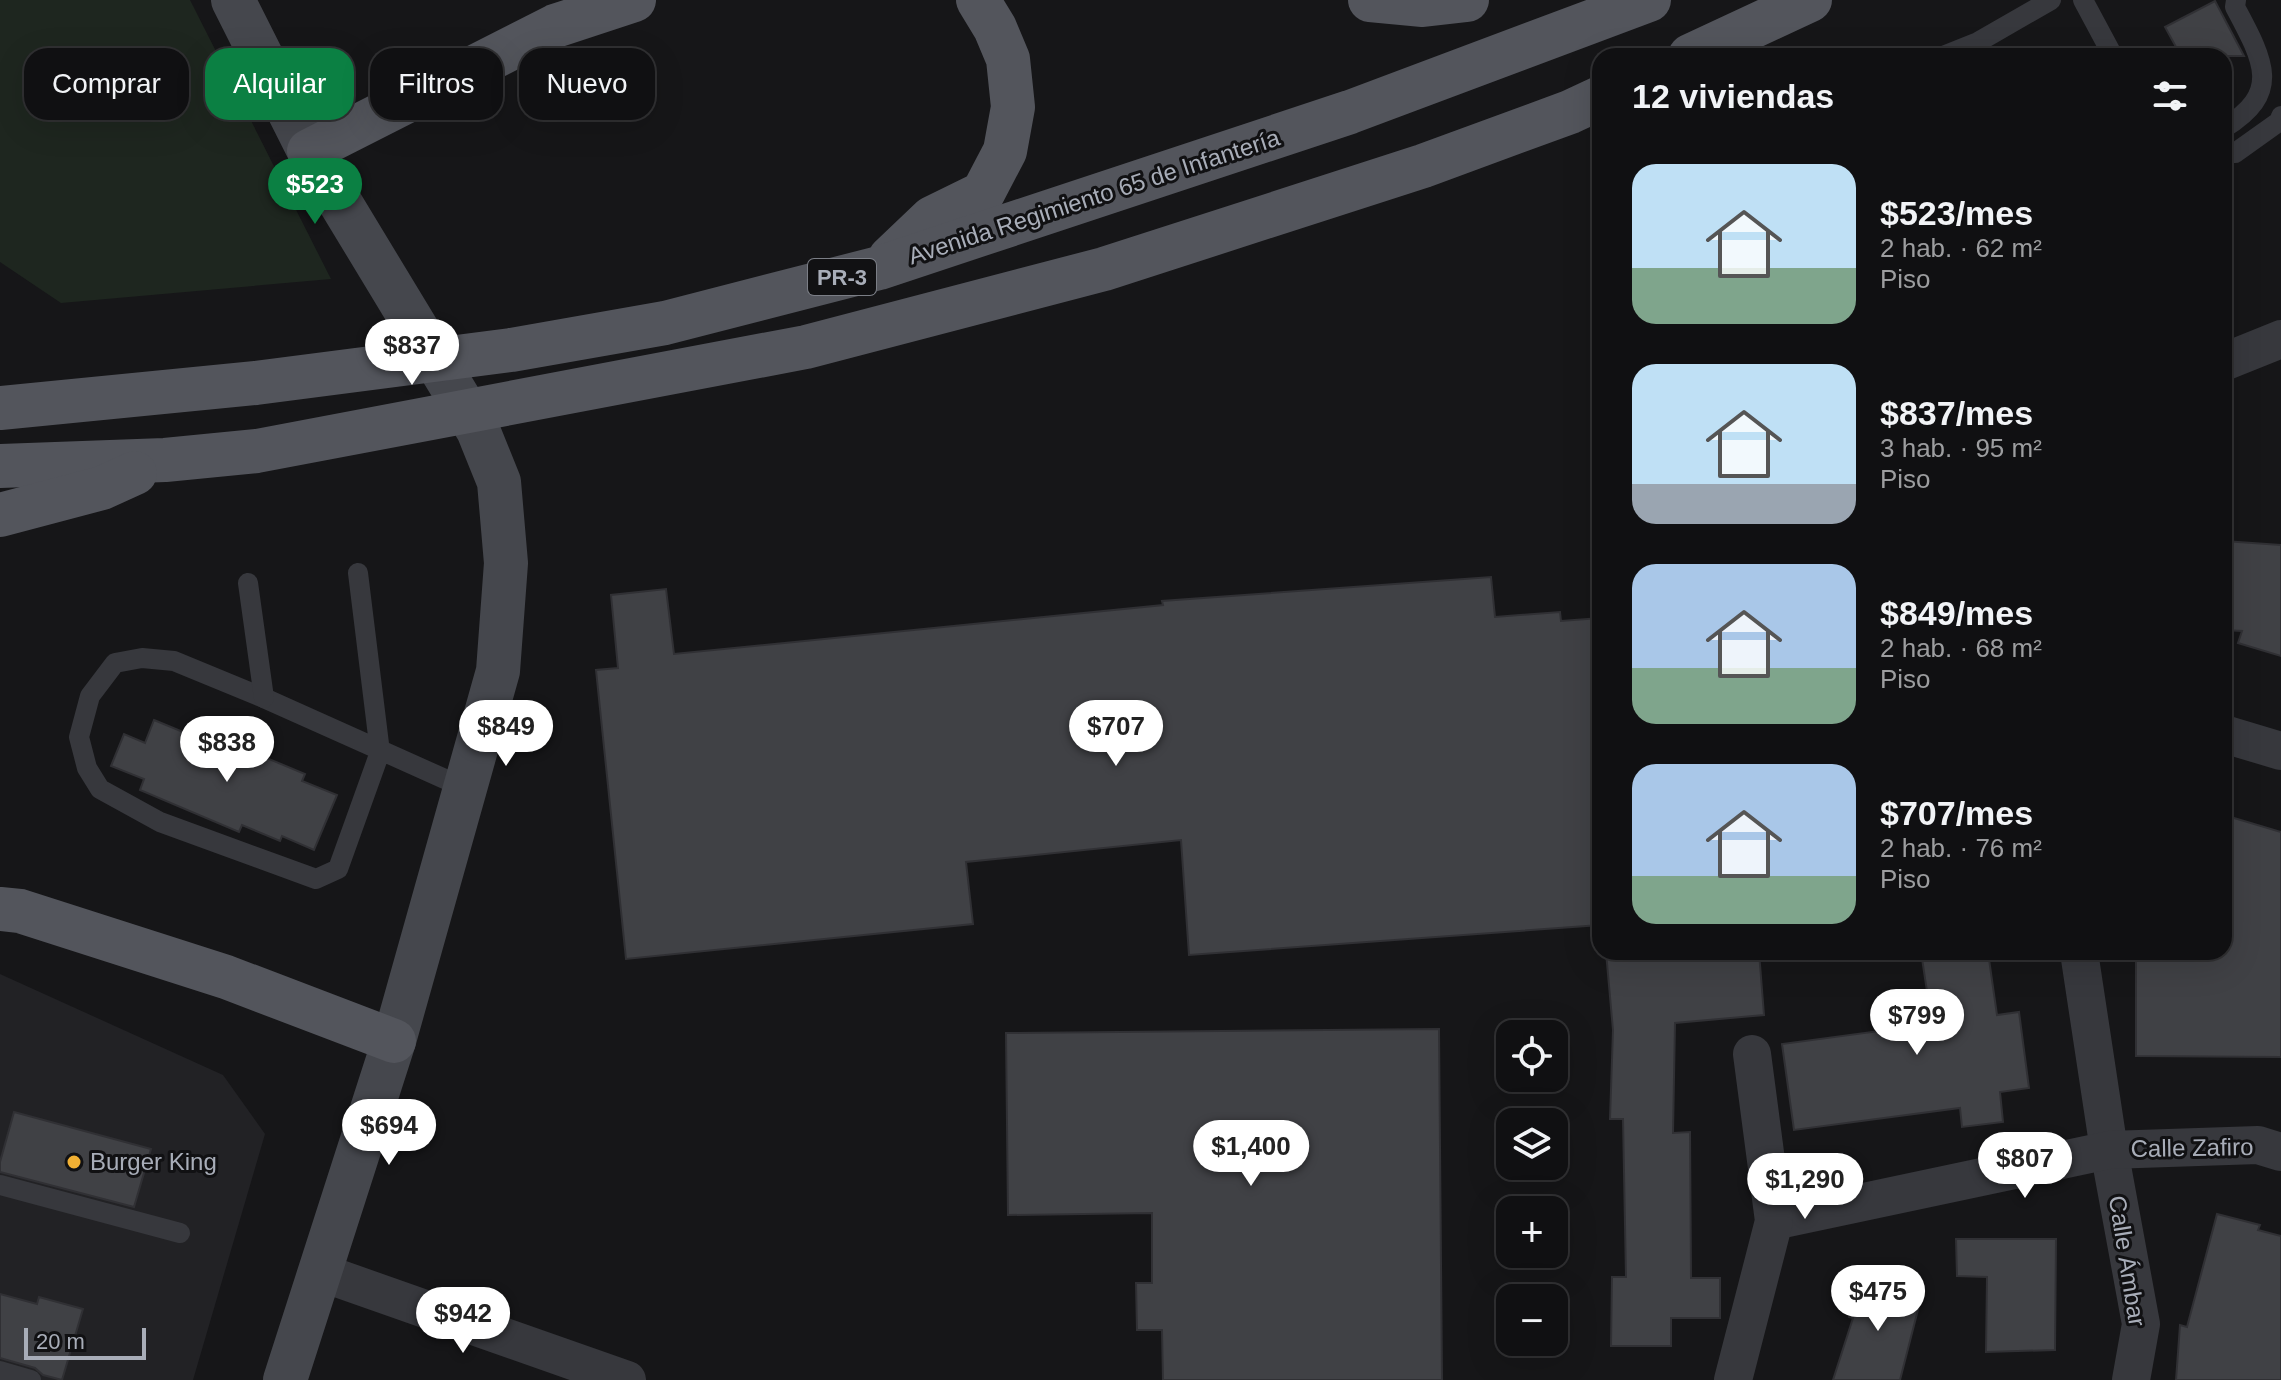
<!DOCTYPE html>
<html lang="es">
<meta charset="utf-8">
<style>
body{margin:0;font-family:Helvetica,sans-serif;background:#1e1e20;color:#f1f3f6;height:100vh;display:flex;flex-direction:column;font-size:30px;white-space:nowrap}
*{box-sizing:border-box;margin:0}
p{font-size:26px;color:#9c9d9f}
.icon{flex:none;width:44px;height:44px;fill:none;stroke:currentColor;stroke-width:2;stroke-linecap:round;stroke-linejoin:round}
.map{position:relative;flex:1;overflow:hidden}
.sheet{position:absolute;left:1592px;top:48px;width:640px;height:912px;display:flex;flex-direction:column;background:#101012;border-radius:24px;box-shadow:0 8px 32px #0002,0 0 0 2px #303032}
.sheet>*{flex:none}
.top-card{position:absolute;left:24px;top:48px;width:760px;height:72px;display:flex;gap:16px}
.fabs{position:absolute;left:1496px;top:1020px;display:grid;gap:16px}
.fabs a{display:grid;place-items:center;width:72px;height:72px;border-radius:16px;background:#101012;box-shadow:0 8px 32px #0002,0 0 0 2px #303032;font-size:40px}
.scale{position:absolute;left:24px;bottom:20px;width:122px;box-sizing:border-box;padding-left:8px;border:4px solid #a8adb8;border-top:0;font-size:22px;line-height:28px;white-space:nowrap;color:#a8adb8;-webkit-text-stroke:6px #111113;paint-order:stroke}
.price{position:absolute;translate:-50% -68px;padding:0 18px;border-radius:28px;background:#fff;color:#222;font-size:26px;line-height:52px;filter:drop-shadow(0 2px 4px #0008)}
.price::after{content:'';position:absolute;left:50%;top:48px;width:24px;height:18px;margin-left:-12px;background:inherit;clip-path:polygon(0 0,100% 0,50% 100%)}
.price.on{background:#0b8043;color:#fff}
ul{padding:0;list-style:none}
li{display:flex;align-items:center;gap:24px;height:200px;padding:0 40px}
li span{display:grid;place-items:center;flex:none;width:224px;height:160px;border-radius:24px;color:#555}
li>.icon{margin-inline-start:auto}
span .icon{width:96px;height:96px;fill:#fffc;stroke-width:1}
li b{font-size:34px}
h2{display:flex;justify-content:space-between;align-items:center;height:96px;padding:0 40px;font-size:34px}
.pill{padding:0 28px;border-radius:24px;background:#101012;box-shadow:0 8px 32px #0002,0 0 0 2px #303032;font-size:28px;line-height:72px}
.pill.on{background:#0b8043;color:#fff}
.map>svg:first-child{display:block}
.built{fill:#222225}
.green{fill:#1e261f}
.building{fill:#404145;stroke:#303034;stroke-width:2}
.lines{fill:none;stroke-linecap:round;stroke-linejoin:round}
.lane{stroke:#37383d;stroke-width:20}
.street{stroke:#37383d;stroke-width:38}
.secondary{stroke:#45474d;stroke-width:44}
.primary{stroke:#53555c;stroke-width:44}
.poi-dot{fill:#f2b134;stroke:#111113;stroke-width:3}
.labels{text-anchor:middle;stroke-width:6;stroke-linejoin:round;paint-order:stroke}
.shield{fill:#111113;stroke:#7b7e86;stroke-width:2}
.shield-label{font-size:22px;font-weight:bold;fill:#a8adb8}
.street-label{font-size:24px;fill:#a8adb8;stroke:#111113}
.poi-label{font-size:24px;fill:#a8adb8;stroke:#111113;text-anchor:start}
</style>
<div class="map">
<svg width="2281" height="1380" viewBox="0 0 2281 1380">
<rect width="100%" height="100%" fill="#161618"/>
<path class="built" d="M 0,974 L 223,1075 L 265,1134 L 193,1380 L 0,1380 Z"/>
<path class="green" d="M 0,0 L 190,0 L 331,279 L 61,303 L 0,262 Z"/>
<g class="building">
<path d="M 2215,1 L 2244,56 L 2181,56 L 2165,27 Z"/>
<path d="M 2224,541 L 2281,545 L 2281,656 L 2238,643 L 2242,631 L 2224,630 Z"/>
<path d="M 1491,577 L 1495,617 L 1560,612 L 1561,621 L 1600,618 L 1600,925 L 1189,955 L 1181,840 L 966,862 L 973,924 L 626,959 L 596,670 L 618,668 L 611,595 L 666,589 L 674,654 L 1163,605 L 1162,601 Z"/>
<path d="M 154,720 L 195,737 L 197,729 L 305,774 L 302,781 L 337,795 L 314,850 L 282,836 L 280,841 L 242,825 L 239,832 L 140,790 L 144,779 L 111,766 L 124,734 L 145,743 Z"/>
<path d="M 2224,815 L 2281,832 L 2281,1057 L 2136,1056 L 2136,955 L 2224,952 Z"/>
<path d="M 1606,952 L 1759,952 L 1764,1015 L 1675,1023 L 1673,1133 L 1690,1132 L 1691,1278 L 1720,1278 L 1720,1318 L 1671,1318 L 1671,1346 L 1611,1346 L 1612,1277 L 1626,1277 L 1623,1119 L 1610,1119 L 1613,1030 Z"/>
<path d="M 1921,952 L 1988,952 L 1997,1015 L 2019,1012 L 2029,1088 L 2000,1092 L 2003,1122 L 1962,1127 L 1960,1108 L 1794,1130 L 1782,1044 L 1932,1024 Z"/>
<path d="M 1439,1029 L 1442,1380 L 1163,1380 L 1162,1330 L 1137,1330 L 1136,1283 L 1152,1283 L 1152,1213 L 1008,1215 L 1006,1033 Z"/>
<path d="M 14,1112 L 151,1149 L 134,1207 L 0,1172 L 0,1162 Z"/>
<path d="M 2217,1214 L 2260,1225 L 2258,1230 L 2281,1236 L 2281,1380 L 2176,1380 L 2180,1325 L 2187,1327 Z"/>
<path d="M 1956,1239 L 2056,1239 L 2055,1350 L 1986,1352 L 1987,1277 L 1957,1276 Z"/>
<path d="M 1858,1279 L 1922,1294 L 1900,1380 L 1833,1380 L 1853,1318 L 1849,1317 Z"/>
<path d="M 0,1294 L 37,1304 L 39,1297 L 83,1309 L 62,1380 L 43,1375 L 35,1368 L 0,1358 Z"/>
</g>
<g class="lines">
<g class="lane">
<path d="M 2083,0 L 2113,56"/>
<path d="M 1943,56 L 1978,42 L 2051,0"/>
<path d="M 2224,128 C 2281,93 2265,63 2235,7 L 2236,0"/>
<path d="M 2224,153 L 2235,153 L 2280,121 L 2281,116"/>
<path d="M 358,573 L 380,752 L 338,869 L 316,879 L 160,822 L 100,789 L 87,768 L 79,737 L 90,696 L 115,663 L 142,658 L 174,661 L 264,698 L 465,788"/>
<path d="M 248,583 L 264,698"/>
<path d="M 0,1185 L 180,1233"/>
<path d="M 0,1371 L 31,1380"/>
</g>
<g class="street">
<path d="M 2224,362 L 2281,339"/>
<path d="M 2224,734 L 2281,751"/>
<path d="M 2079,952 L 2109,1150 L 2141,1324 L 2131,1380"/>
<path d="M 1774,1221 L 2109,1150 L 2258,1145 L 2281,1152"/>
<path d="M 320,1272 L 627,1380"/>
<path d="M 1733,1380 L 1774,1221 L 1752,1054"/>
</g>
<path class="secondary" d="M 233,0 L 309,151 L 478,430 L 499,482 L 506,563 L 498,671 L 394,1041 L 285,1380"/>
<g class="primary">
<path d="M 1370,0 L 1423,5 L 1467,0"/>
<path d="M 1690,56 L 1810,0"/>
<path d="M 309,151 L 555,26 L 634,0"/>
<path d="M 890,258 L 932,218 L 983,193 L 1005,151 L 1013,107 L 1008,59 L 995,28 L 978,0"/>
<path d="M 0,408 L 256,383 L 511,350 L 665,323 L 879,268 L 1350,112 L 1649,0"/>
<path d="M 0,466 L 165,460 L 257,451 L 806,347 L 1104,269 L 1423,166 L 1570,112 L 1600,98"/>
<path d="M 0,515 L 102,488 L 135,473"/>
<path d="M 0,909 L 20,911 L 226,977 L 394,1041"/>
</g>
</g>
<circle class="poi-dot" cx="74" cy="1162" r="8"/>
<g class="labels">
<rect class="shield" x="808" y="259" width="68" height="36" rx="6"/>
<g class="shield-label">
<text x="842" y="285">PR-3</text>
</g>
<g class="street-label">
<text transform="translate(1094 197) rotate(-18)" y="8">Avenida Regimiento 65 de Infantería</text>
<text transform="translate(2192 1148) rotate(-1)" y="8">Calle Zafiro</text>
<text transform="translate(2127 1261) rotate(81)" y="8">Calle Ámbar</text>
</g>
<g class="poi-label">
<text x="90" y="1170">Burger King</text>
</g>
</g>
</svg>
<div class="fabs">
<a><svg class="icon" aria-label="locate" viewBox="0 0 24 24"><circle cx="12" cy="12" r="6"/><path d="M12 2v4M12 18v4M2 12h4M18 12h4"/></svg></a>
<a><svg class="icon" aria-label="layers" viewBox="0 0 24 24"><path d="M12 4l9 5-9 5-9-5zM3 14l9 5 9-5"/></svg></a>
<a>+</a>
<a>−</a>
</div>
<div class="scale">20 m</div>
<b class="price on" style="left:315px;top:226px">$523</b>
<b class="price" style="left:412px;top:387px">$837</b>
<b class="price" style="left:506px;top:768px">$849</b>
<b class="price" style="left:1116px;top:768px">$707</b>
<b class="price" style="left:227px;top:784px">$838</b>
<b class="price" style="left:1917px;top:1057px">$799</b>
<b class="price" style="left:389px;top:1167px">$694</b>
<b class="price" style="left:1251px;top:1188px">$1,400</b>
<b class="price" style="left:2025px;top:1200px">$807</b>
<b class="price" style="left:1805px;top:1221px">$1,290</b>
<b class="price" style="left:1878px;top:1333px">$475</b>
<b class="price" style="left:463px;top:1355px">$942</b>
<div class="top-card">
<a class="pill">Comprar</a>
<a class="pill on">Alquilar</a>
<a class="pill">Filtros</a>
<a class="pill">Nuevo</a>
</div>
<section class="sheet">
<h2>12 viviendas<svg class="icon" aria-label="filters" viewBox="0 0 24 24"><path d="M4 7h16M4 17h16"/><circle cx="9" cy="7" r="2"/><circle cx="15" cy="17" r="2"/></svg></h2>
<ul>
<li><span style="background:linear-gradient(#bfe0f5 65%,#7fa58c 0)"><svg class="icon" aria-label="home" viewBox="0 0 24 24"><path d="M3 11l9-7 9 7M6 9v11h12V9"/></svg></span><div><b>$523/mes</b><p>2 hab. · 62 m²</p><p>Piso</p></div></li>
<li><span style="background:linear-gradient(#bfe0f5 75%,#9aa5b1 0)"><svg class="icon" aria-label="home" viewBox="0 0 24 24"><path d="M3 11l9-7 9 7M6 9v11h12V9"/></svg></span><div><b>$837/mes</b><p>3 hab. · 95 m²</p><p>Piso</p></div></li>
<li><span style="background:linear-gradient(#a9c7e8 65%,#7fa58c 0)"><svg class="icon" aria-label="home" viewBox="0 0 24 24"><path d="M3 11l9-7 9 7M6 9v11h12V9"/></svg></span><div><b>$849/mes</b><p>2 hab. · 68 m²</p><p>Piso</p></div></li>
<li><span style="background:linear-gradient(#a9c7e8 70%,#7fa58c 0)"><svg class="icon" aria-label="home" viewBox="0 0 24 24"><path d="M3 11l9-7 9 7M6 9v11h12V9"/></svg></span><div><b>$707/mes</b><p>2 hab. · 76 m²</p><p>Piso</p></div></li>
</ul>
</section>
</div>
